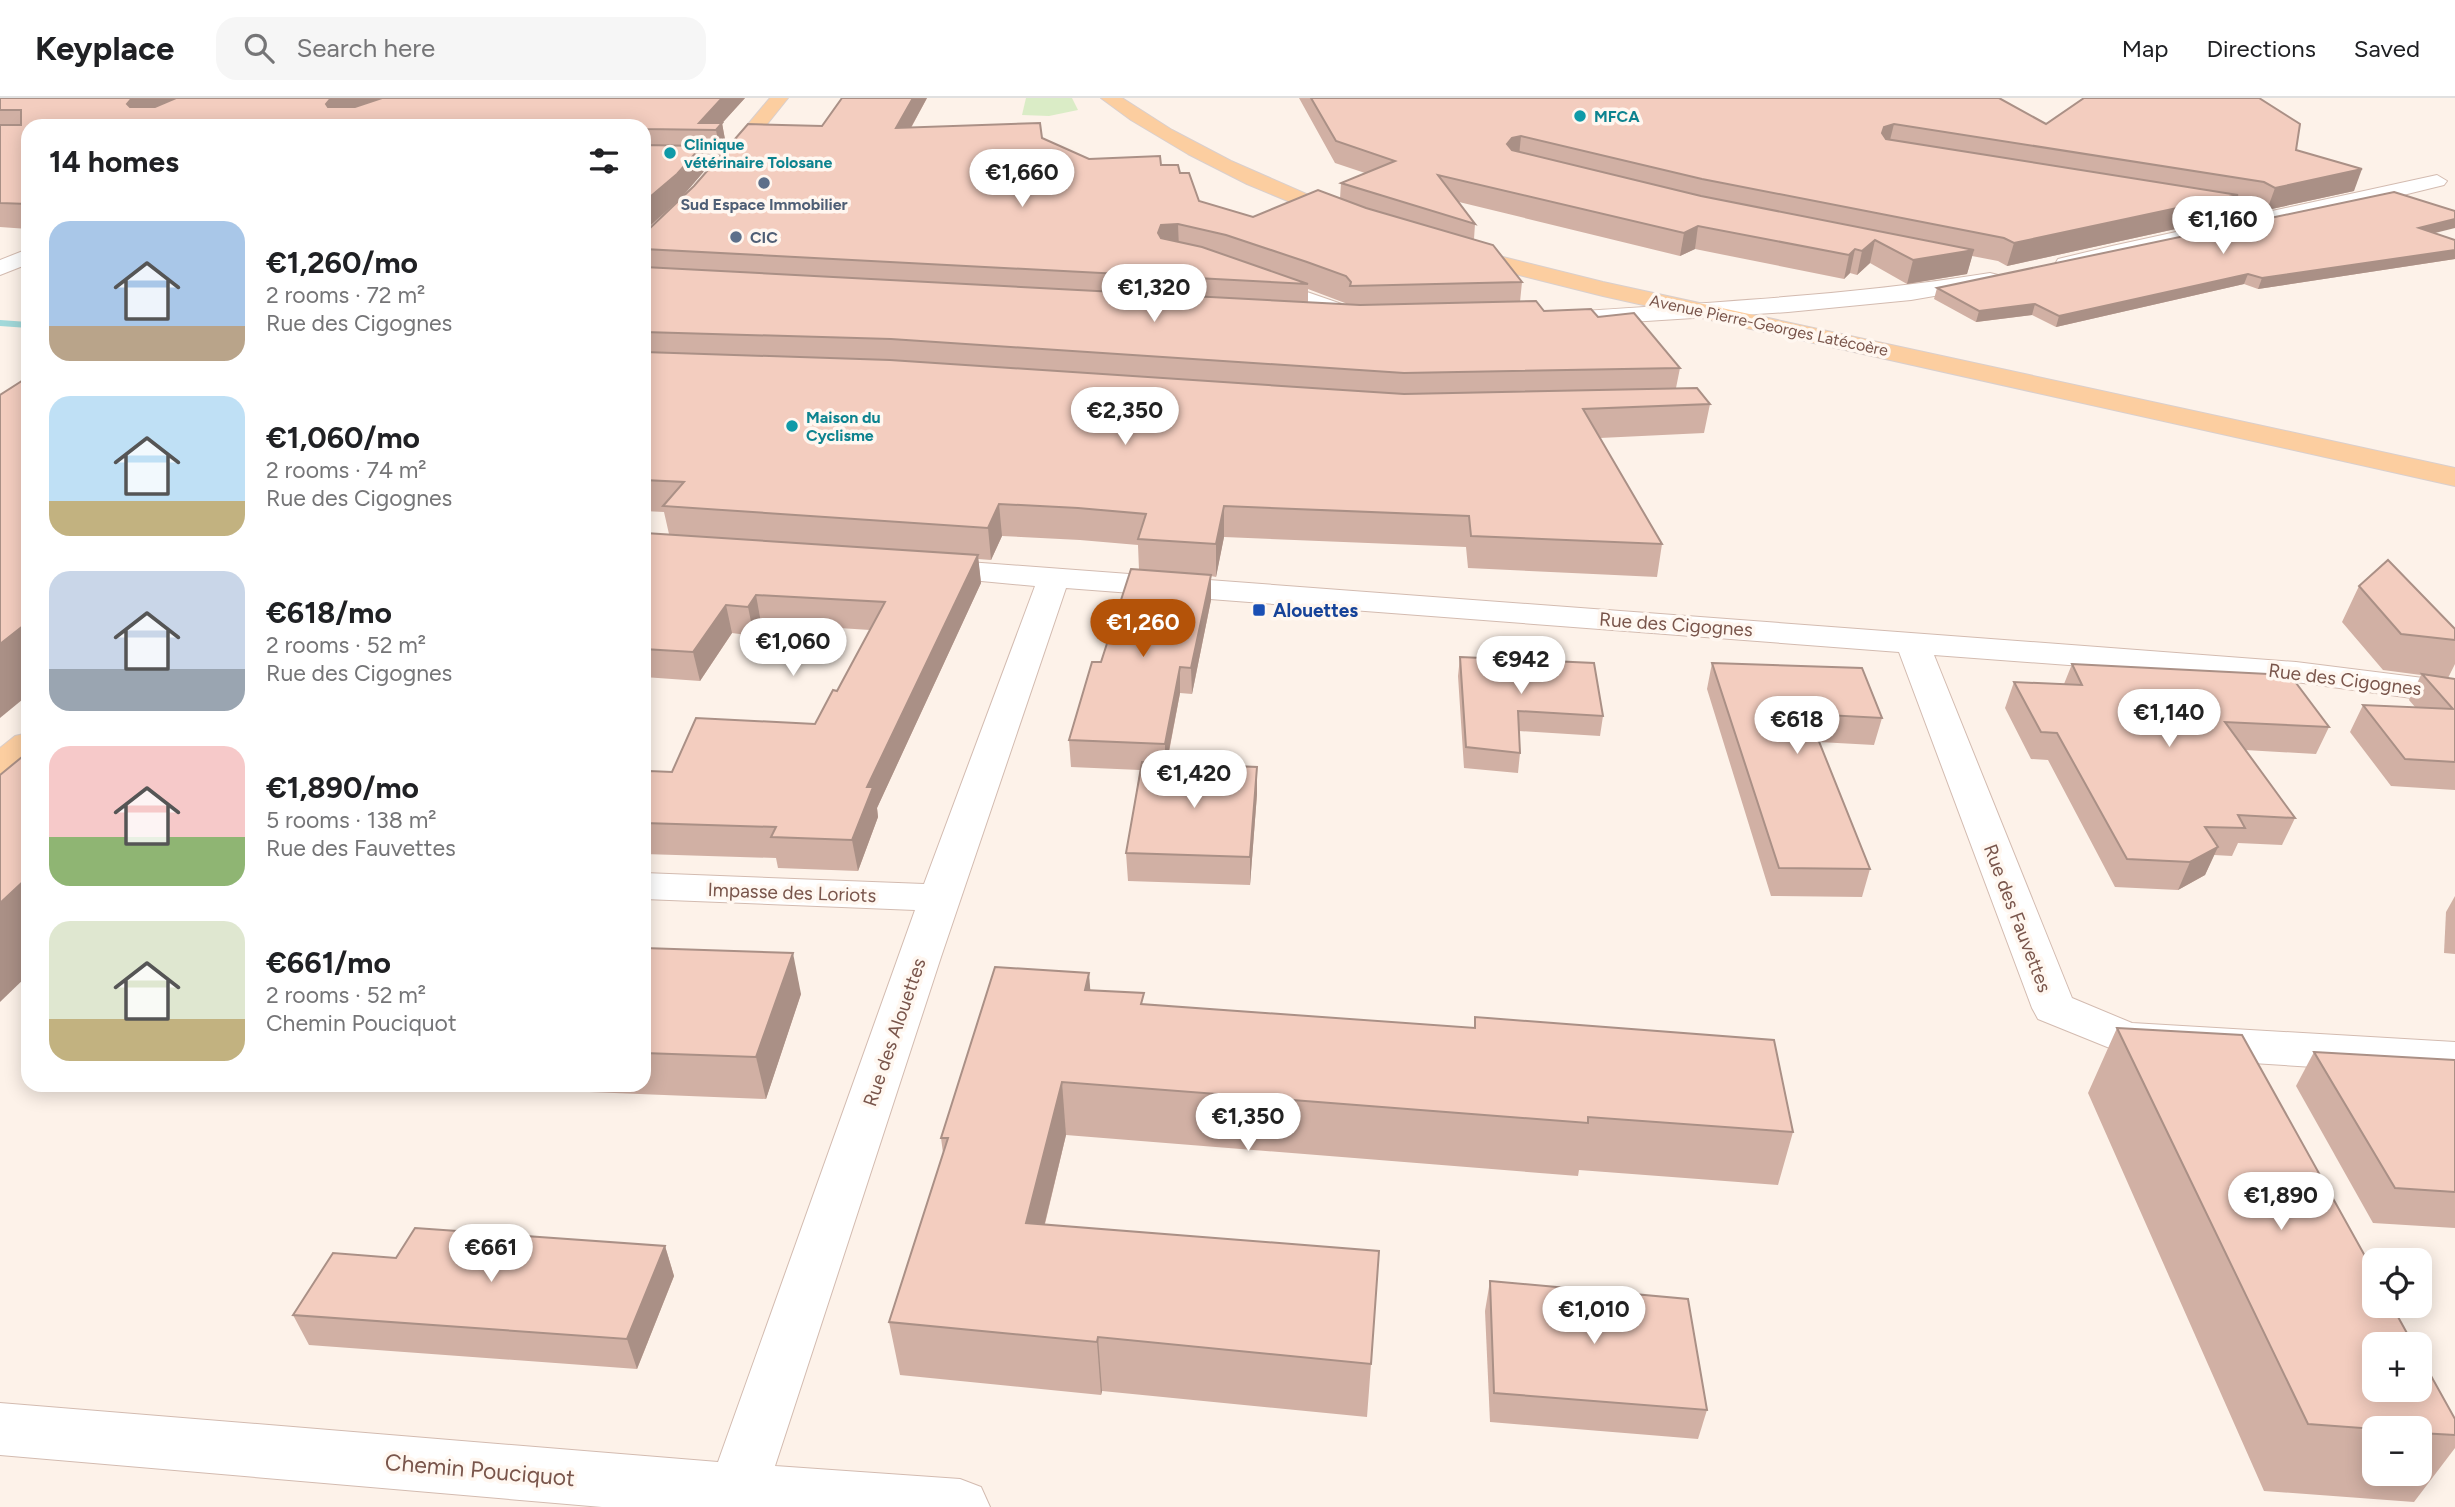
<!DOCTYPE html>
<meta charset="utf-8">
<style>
body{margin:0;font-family:Figtree,sans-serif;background:#f6f6f6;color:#202124;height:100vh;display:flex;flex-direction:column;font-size:26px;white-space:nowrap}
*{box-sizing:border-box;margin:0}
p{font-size:23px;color:#757577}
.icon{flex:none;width:38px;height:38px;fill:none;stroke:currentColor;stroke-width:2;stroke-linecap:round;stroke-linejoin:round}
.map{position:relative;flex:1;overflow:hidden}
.panel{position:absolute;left:21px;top:21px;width:630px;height:973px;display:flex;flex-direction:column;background:#fff;border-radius:21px;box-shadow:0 4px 18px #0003}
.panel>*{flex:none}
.fabs{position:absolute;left:2362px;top:1150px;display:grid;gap:14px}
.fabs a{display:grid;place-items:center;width:70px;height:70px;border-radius:14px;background:#fff;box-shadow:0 4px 18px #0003;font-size:35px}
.price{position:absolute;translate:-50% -60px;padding:0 16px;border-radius:24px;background:#fff;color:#222;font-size:23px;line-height:46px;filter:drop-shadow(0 2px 4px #0008)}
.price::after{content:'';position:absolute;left:50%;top:42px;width:21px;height:16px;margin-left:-10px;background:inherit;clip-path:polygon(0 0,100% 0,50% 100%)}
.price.current{background:#b45309;color:#fff}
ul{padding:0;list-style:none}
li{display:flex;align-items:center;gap:21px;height:175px;padding:0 28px}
li span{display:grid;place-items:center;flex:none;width:196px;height:140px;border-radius:21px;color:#555}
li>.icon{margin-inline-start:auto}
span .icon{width:84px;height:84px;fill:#fffc;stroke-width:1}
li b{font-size:30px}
h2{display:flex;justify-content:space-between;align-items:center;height:84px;padding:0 28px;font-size:30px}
header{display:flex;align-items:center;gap:42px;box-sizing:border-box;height:98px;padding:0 35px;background:#fff;border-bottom:2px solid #e0e0e0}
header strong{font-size:33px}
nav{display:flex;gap:38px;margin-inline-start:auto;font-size:24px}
.search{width:490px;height:63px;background:#f6f6f6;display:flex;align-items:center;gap:18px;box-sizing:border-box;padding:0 24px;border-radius:21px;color:#757577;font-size:26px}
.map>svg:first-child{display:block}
.green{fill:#daecc6}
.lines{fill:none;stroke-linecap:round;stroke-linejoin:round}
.stream{fill:#a2d9da;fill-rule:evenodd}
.minor-casing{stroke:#d3bbb0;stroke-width:2}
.major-casing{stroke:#d9cfcd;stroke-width:2}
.minor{fill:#fff;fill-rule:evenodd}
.major{fill:#fccea0;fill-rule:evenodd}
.wall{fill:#d1b0a4;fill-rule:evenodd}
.shaded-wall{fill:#aa9086}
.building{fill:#f3cdbf;stroke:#aa9086;stroke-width:2}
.culture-dot{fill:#0f9aa8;stroke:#fff7f0;stroke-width:2.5}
.service-dot{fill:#5c6f8a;stroke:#fff7f0;stroke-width:2.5}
.transit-dot{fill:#1a4fb4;stroke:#fff7f0;stroke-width:2.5}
.labels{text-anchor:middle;stroke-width:7;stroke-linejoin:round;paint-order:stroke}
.far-culture-label{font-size:16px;font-weight:bold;fill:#0d838f;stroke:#fff7f0;text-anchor:start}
.far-service-label{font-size:16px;font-weight:bold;fill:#4e5e75;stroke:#fff7f0}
.far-street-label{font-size:16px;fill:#79554b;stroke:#fff7f0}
.transit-label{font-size:19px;font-weight:bold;fill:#164399;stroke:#fff7f0;text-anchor:start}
.street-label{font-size:19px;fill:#79554b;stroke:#fff7f0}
.near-street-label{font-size:23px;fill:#79554b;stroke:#fff7f0}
</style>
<header>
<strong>Keyplace</strong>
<div class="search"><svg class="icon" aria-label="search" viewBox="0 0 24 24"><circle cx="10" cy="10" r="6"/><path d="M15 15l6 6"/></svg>Search here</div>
<nav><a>Map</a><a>Directions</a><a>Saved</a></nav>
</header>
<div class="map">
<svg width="2455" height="1409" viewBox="0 0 2455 1409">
<rect width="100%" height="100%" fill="#fdf2e9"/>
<path class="green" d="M 1026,0 L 1072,0 L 1078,12 L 1049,18 L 1022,17 Z"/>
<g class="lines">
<path class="stream" d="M 0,222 L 28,224 L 28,230 L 0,228 Z"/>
<g class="minor-casing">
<g id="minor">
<path d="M 644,55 L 728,57 L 738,63 L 728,69 L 644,67 Z"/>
<path d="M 2437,77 L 2447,83 L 2444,87 L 2391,100 L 2066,173 L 2058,171 L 2055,166 L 2058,161 L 2112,148 Z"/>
<path d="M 28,151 L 28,166 L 0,177 L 0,162 Z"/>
<path d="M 1990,175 L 1998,177 L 2001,182 L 1998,187 L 1911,202 L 1788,214 L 1583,227 L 1575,225 L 1571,220 L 1575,215 L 1583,213 C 1719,204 1855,197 1990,175 Z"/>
<path d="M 1258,177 L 1359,212 L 1371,225 L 1367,230 C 1356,233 1351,230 1343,222 L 1250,189 L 1247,184 L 1250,179 Z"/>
<path d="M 929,461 L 2296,564 L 2455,584 L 2455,606 L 2296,584 L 1934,557 L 2072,900 L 2132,925 L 2455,944 L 2455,978 L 2127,957 L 2038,921 L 2032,910 L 1899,554 L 1066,490 L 941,859 L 775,1368 L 960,1381 L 981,1389 L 990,1409 L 602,1409 L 0,1357 L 0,1305 L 718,1364 L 915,812 L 644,801 L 644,775 L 924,786 L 1035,488 L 918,477 L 913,470 L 918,463 Z"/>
</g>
</g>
<g class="major-casing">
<g id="major">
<path d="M 770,0 L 788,0 L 732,70 L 718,70 L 715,66 L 718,62 Z"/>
<path d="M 1101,0 L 1122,0 L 1172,32 L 1231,63 L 1352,116 L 1355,120 L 1352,124 L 1338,124 L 1247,86 L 1188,56 L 1131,22 Z"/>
<path d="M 1459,148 L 1603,184 L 2455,370 L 2455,388 L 1603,198 L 1451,160 L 1448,155 L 1451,150 Z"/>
<path d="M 28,635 L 28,664 L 13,676 L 0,679 L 0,650 L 15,638 Z"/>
</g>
</g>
<use href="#minor" class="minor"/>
<use href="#major" class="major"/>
</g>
<g class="wall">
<path d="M 0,0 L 745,0 L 722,25 L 726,47 L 720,54 L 703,54 L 706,71 L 681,100 L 822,28 L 927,0 L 911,30 L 1042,40 L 1089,61 L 1161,67 L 1180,75 L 1199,103 L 1253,119 L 1340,101 L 1341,85 L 1365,75 L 1335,65 L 1299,0 L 1999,0 L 2046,26 L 2296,52 L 2354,93 L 2267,112 L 2256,106 L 2236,103 L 2230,119 L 2007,168 L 1998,163 L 1972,158 L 1967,176 L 1907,186 L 1870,165 L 1857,177 L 1850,175 L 1844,181 L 1695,151 L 1680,158 L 1459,104 L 1475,126 L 1474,141 L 1522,184 L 1520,204 L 1544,213 L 1598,219 L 1680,270 L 1676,290 L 1710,306 L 1704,335 L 1600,340 L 1662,446 L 1657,479 L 1468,470 L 1466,449 L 1224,439 L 1216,479 L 1211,478 L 1211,502 L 1192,596 L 1180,595 L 1167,665 L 1257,696 L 1250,787 L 1128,783 L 1126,755 L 1140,672 L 1071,669 L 1069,642 L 1139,472 L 1138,447 L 1080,442 L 1002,438 L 991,462 L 978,461 L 981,485 L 877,710 L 878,719 L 858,773 L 778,770 L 776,760 L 644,756 L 644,680 L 672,674 L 815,626 L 837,593 L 870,532 L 761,525 L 754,538 L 732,535 L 700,583 L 644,579 L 644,436 L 669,436 L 664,414 L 644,413 L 644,28 L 28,28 L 28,131 L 0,129 ZM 680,101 L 649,131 L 647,131 ZM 1308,191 L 1345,205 L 1347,207 L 1308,205 Z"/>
<path d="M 2435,135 L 2455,142 L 2455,161 L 2258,191 L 2244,186 L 2056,229 L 2032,217 L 1976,224 L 1934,201 L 1937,190 Z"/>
<path d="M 2359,488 L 2455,531 L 2455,566 L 2448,580 L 2455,581 L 2455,692 L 2391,688 L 2350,634 L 2363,607 L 2415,609 L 2409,602 L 2421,577 L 2383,572 L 2342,524 Z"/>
<path d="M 1460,559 L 1603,618 L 1600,638 L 1519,633 L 1520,655 L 1518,675 L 1464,670 L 1458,578 Z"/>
<path d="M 1712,565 L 1882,620 L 1874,647 L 1819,644 L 1870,771 L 1862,799 L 1771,798 L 1707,591 Z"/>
<path d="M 2072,566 L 2329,629 L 2316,656 L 2245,652 L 2295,720 L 2282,747 L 2238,745 L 2232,758 L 2214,757 L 2205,777 L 2178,792 L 2115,789 L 2048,662 L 2031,661 L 2005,610 L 2014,584 L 2064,586 Z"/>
<path d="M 2455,798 L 2455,856 L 2444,855 L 2446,814 Z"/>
<path d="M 644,850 L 801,896 L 766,1001 L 416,987 L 644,987 Z"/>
<path d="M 1090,892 L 1144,906 L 1474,930 L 1475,919 L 1793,1034 L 1778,1087 L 1579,1072 L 1578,1078 L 1066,1037 L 1045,1126 L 1371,1266 L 1367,1319 L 1102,1293 L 1101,1297 L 900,1277 L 889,1224 L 943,1055 L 941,1040 Z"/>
<path d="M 2117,930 L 2455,1321 L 2455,1350 L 2414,1404 L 2264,1393 L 2088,995 ZM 2375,1330 L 2420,1330 L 2420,1376 L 2375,1376 Z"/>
<path d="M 2314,954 L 2455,962 L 2455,1130 L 2373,1125 L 2296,988 Z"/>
<path d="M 665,1148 L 674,1178 L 637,1271 L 309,1247 L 293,1217 L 396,1160 Z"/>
<path d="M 1490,1183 L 1707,1312 L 1698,1341 L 1490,1324 L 1485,1213 Z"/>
</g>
<g class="shaded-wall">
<path d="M 132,0 L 191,0 L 140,22 L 127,6 Z"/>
<path d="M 331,0 L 401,0 L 332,28 L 326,6 Z"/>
<path d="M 722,0 L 745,0 L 716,32 L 699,25 Z"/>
<path d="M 913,0 L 927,0 L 898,53 L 896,30 Z"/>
<path d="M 722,25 L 726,47 L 720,54 L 716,32 Z"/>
<path d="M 1894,26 L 1889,46 L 1878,56 L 1884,29 Z"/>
<path d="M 1521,38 L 1519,58 L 1507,46 L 1512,40 Z"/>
<path d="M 702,48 L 706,71 L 681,100 L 644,133 L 644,104 Z"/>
<path d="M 2362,71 L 2354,93 L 2267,112 L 2275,90 Z"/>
<path d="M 2238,97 L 2230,119 L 2007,168 L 2014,145 Z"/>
<path d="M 2455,121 L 2455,130 L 2415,140 L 2419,130 Z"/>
<path d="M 1178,126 L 1179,151 L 1162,153 L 1158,135 L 1161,127 Z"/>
<path d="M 1698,128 L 1695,151 L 1680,158 L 1684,135 Z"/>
<path d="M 1875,142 L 1870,165 L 1857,177 L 1862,153 Z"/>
<path d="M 1855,151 L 1850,175 L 1844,181 L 1849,157 Z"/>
<path d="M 1974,152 L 1967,176 L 1907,186 L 1913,162 Z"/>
<path d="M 2455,152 L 2455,161 L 2258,191 L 2262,180 Z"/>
<path d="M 2248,176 L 2244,186 L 2056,229 L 2059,218 Z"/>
<path d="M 2035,206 L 2032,217 L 1976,224 L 1979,213 Z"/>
<path d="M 999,406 L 1002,438 L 991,462 L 988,430 Z"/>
<path d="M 1224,408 L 1224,439 L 1216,479 L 1216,446 Z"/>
<path d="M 978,457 L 981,485 L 877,710 L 878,719 L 858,773 L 852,742 L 867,689 Z"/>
<path d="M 1211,477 L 1211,502 L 1192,596 L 1191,570 Z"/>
<path d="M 756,497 L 761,525 L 754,538 L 748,509 Z"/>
<path d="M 726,507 L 732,535 L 700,583 L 693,554 Z"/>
<path d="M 28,524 L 28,597 L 0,620 L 0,546 Z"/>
<path d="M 1180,569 L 1180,595 L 1165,673 L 1165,646 Z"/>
<path d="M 1257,669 L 1257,696 L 1250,787 L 1250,759 Z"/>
<path d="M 2218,749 L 2205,777 L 2178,792 L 2190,764 Z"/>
<path d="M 28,779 L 28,877 L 0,904 L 0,805 Z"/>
<path d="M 793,855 L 801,896 L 766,1001 L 756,959 Z"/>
<path d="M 1089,875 L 1093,927 L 1085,892 Z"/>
<path d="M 1062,984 L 1066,1037 L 1032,1178 L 1026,1125 Z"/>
<path d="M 665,1148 L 674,1178 L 637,1271 L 627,1241 Z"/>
<path d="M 1098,1239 L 1102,1293 L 1101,1297 L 1097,1244 Z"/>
</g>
<g class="building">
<path d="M 0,0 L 132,0 L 127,6 L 130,9 L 155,9 L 176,0 L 331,0 L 326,6 L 328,9 L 355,9 L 382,0 L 722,0 L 699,25 L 722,25 L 716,32 L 644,31 L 644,28 L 28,28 L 28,106 L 0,105 L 0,27 L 21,27 L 21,12 L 0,12 Z"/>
<path d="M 842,0 L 913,0 L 896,30 L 1040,25 L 1042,40 L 1089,61 L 1160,58 L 1161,67 L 1178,67 L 1180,75 L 1189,75 L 1199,103 L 1253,119 L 1318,92 L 1366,110 L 1493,147 L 1522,184 L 1350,188 L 1351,184 L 1346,178 L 1307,164 L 1226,137 L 1178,126 L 1161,127 L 1158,135 L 1161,140 L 1202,149 L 1308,186 L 644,151 L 644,132 L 649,131 L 694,88 L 748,26 L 822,28 Z"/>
<path d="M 1311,0 L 1999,0 L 2046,26 L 2084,0 L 2259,0 L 2300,26 L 2296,52 L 2362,71 L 2275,90 L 2264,84 L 1894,26 L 1884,29 L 1882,35 L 1886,41 L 2238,97 L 2014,145 L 2004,140 L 1702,81 L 1521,38 L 1512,40 L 1507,46 L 1512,52 L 1701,98 L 1974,152 L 1913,162 L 1875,142 L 1862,153 L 1855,151 L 1849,157 L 1698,128 L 1684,135 L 1438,77 L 1475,126 L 1341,85 L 1395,63 L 1336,43 Z"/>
<path d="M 644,47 L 702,48 L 677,76 L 644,104 Z"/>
<path d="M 2394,94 L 2455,113 L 2455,121 L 2419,130 L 2455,142 L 2455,152 L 2262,180 L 2248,176 L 2059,218 L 2035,206 L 1979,213 L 1937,190 Z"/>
<path d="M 644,169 L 1360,207 L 1536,203 L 1544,213 L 1591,211 L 1598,219 L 1634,215 L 1680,270 L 1404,275 L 891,241 L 644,234 Z"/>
<path d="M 644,254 L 890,262 L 1404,296 L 1697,290 L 1710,306 L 1583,311 L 1662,446 L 1471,438 L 1469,418 L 1224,408 L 1216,446 L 1138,441 L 1146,416 L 1078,410 L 999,406 L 988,430 L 663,408 L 684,384 L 644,382 Z"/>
<path d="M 28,279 L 28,524 L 0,546 L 0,297 Z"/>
<path d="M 645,435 L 978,457 L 867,689 L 873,689 L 852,742 L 771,739 L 776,729 L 644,725 L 644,680 L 649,673 L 672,674 L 696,620 L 815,626 L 833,592 L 837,593 L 885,504 L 756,497 L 748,509 L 726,507 L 693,554 L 644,551 L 644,436 Z"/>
<path d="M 2388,462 L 2455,531 L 2455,542 L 2401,536 L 2359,488 Z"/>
<path d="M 1131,471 L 1211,477 L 1191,570 L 1180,569 L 1165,646 L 1069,642 L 1092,564 L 1101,564 Z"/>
<path d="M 1460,559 L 1594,565 L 1603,618 L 1518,613 L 1520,655 L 1466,649 Z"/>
<path d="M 1712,565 L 1862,570 L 1882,620 L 1808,616 L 1870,771 L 1779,770 Z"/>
<path d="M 2072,566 L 2290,577 L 2329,629 L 2225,624 L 2295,720 L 2238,717 L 2245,730 L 2205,729 L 2218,749 L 2190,764 L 2127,761 L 2057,635 L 2041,634 L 2014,584 L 2082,587 Z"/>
<path d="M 2422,576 L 2455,581 L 2455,664 L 2405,661 L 2363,607 L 2453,611 Z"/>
<path d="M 28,654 L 28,779 L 0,805 L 0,677 Z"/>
<path d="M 1142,664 L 1257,669 L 1250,759 L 1126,755 Z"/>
<path d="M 644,850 L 793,855 L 756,959 L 644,955 Z"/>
<path d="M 995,869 L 1089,875 L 1085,892 L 1144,895 L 1141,906 L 1475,930 L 1475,919 L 1774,942 L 1793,1034 L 1588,1019 L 1588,1025 L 1062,984 L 1026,1125 L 1379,1153 L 1371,1266 L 1098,1239 L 1097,1244 L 889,1224 L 948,1040 L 941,1040 Z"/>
<path d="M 2117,930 L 2242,937 L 2375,1176 L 2375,1208 L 2392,1208 L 2413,1246 L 2375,1246 L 2375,1292 L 2420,1292 L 2420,1258 L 2455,1321 L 2455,1337 L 2420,1335 L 2420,1330 L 2375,1330 L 2375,1331 L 2308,1326 Z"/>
<path d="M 2314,954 L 2455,962 L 2455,1094 L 2395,1090 Z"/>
<path d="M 415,1130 L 665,1148 L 627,1241 L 293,1217 L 333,1155 L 396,1160 Z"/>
<path d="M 1490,1183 L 1688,1201 L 1707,1312 L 1494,1295 Z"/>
</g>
<g class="culture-dot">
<circle cx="1580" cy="18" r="7"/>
<circle cx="670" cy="55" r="7"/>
<circle cx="792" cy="328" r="7"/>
</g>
<g class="service-dot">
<circle cx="764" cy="85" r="7"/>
<circle cx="736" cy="139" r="7"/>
</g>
<rect class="transit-dot" x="1252" y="505" width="14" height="14" rx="3.5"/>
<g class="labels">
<g class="far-culture-label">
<text x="1594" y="24">MFCA</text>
<text x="684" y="52">Clinique<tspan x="684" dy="18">vétérinaire Tolosane</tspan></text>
<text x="806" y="325">Maison du<tspan x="806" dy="18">Cyclisme</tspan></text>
</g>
<g class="far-service-label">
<text x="764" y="112">Sud Espace Immobilier</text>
<text x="750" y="145" text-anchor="start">CIC</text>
</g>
<g class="far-street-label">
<text transform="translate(1769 227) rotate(12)" y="6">Avenue Pierre-Georges Latécoère</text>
</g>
<g class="transit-label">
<text x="1273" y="519">Alouettes</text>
</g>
<g class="street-label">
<text transform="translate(1676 526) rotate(4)" y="7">Rue des Cigognes</text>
<text transform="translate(2345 581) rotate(7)" y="7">Rue des Cigognes</text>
<text transform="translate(792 794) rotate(2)" y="7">Impasse des Loriots</text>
<text transform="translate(2018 820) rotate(69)" y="7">Rue des Fauvettes</text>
<text transform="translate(894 934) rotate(-71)" y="7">Rue des Alouettes</text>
</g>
<g class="near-street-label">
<text transform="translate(480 1372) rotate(5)" y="8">Chemin Pouciquot</text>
</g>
</g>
</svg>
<div class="fabs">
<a><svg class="icon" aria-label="locate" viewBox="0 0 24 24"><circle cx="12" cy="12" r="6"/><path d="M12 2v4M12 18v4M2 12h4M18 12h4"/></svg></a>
<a>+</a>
<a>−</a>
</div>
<b class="price" style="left:1022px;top:111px">€1,660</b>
<b class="price" style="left:2223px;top:158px">€1,160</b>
<b class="price" style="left:1154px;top:226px">€1,320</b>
<b class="price" style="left:1125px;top:349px">€2,350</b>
<b class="price current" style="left:1143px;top:561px">€1,260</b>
<b class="price" style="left:793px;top:580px">€1,060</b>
<b class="price" style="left:1521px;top:598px">€942</b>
<b class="price" style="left:2169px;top:651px">€1,140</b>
<b class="price" style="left:1797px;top:658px">€618</b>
<b class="price" style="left:1194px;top:712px">€1,420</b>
<b class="price" style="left:1248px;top:1055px">€1,350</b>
<b class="price" style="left:2281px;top:1134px">€1,890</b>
<b class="price" style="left:491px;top:1186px">€661</b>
<b class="price" style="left:1594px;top:1248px">€1,010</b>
<section class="panel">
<h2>14 homes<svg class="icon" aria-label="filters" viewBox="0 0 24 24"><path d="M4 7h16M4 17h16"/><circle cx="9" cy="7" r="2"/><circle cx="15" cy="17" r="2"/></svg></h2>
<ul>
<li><span style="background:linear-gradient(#a9c7e8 75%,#b9a48a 0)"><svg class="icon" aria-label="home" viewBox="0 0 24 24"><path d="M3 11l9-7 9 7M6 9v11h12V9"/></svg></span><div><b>€1,260/mo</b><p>2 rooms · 72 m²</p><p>Rue des Cigognes</p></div></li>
<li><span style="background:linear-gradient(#bfe0f5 75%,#c2b280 0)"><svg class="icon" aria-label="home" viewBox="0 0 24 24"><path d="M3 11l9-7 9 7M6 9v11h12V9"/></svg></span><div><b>€1,060/mo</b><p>2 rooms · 74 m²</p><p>Rue des Cigognes</p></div></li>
<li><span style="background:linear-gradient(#c9d6e8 70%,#9aa5b1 0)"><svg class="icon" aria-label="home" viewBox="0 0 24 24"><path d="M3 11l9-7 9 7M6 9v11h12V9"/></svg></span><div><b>€618/mo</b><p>2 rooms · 52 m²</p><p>Rue des Cigognes</p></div></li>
<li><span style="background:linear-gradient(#f6c9c9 65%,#8fb573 0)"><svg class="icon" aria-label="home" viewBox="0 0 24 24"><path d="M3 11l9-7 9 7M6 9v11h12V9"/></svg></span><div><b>€1,890/mo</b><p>5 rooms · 138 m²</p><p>Rue des Fauvettes</p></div></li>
<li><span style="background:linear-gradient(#dfe7d0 70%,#c2b280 0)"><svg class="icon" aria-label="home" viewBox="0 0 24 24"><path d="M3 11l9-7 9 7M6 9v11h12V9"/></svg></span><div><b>€661/mo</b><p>2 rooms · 52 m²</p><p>Chemin Pouciquot</p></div></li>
</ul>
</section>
</div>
